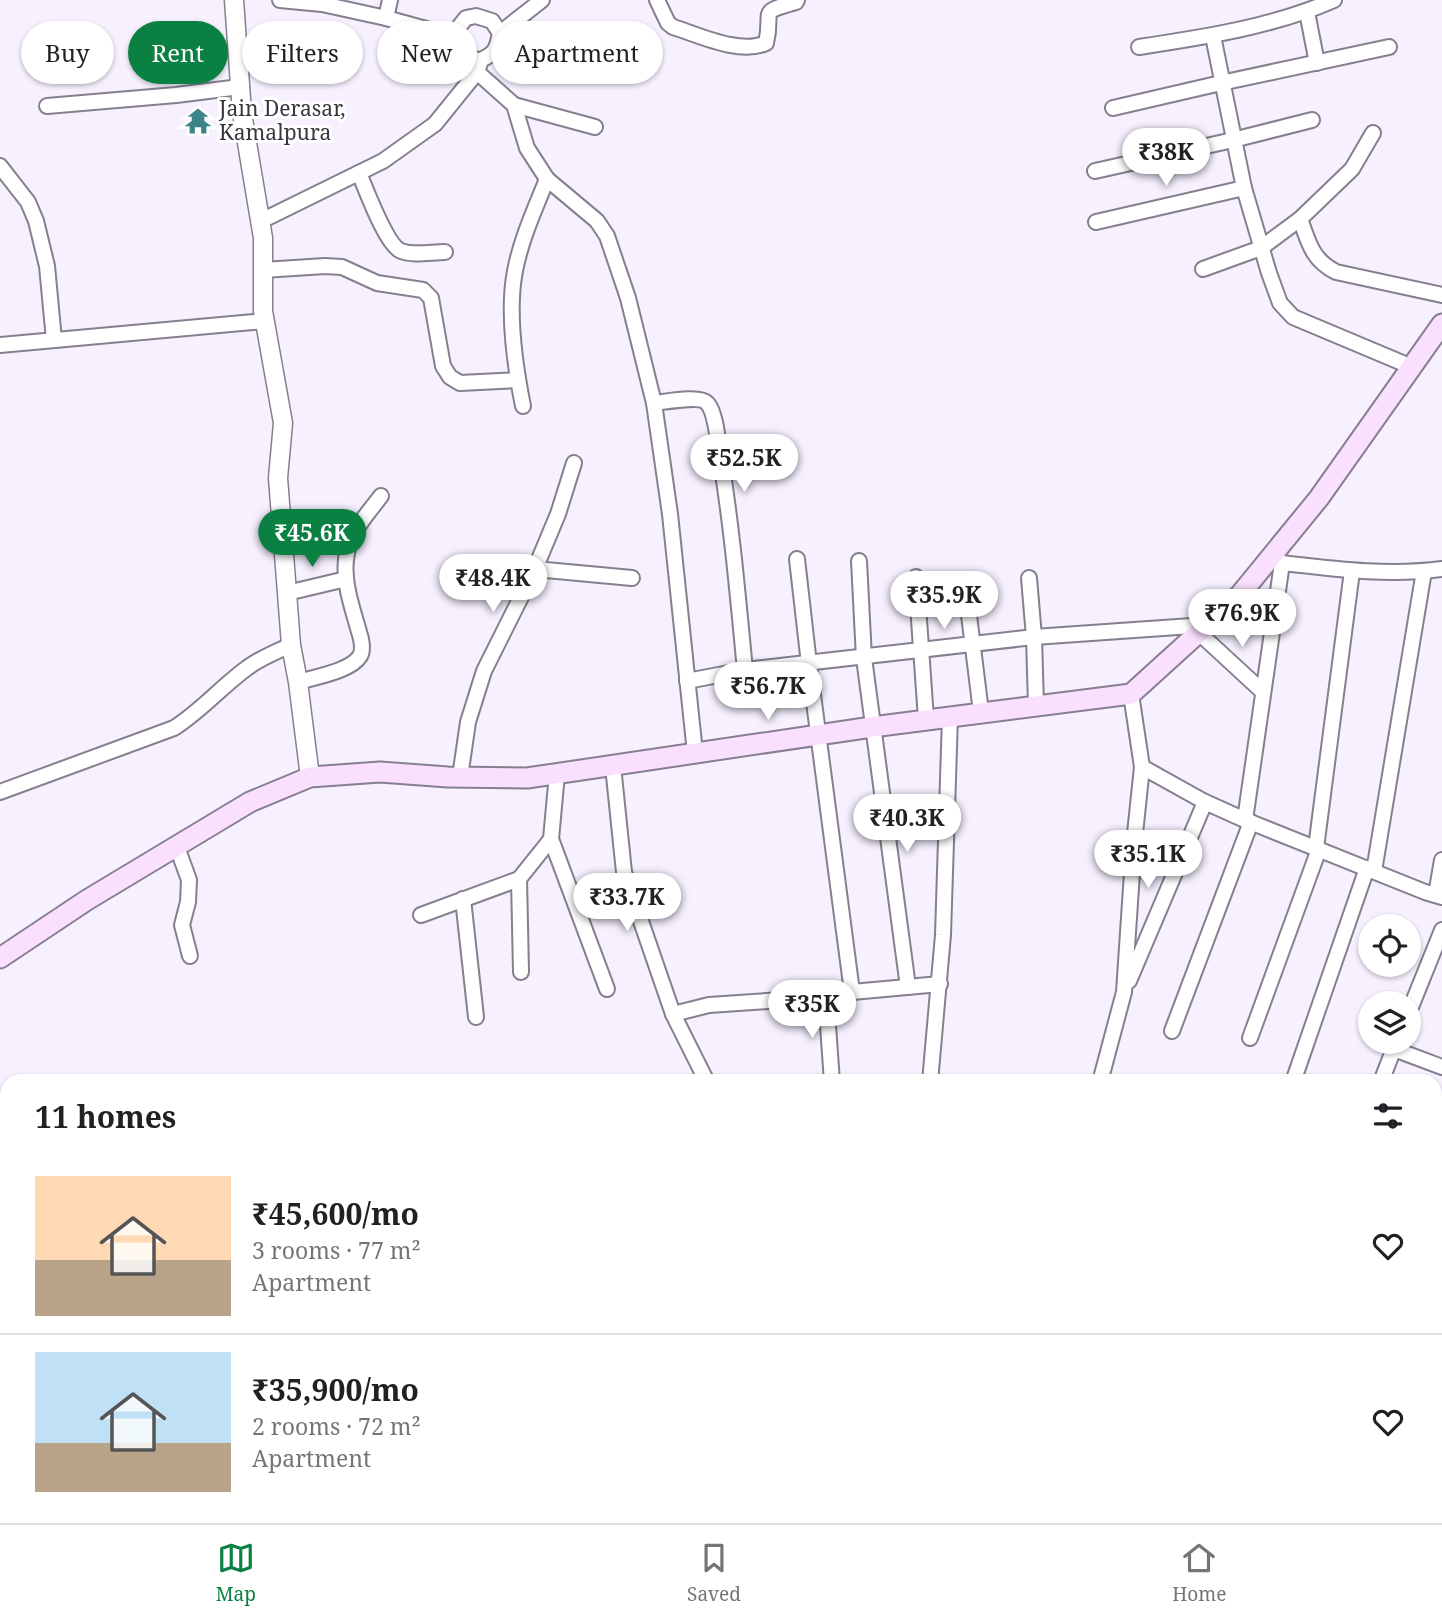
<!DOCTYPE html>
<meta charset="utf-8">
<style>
body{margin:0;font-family:"Noto Serif",serif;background:#f6f6f6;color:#202124;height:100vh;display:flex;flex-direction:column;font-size:26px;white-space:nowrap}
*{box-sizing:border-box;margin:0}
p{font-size:23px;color:#757577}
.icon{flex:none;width:38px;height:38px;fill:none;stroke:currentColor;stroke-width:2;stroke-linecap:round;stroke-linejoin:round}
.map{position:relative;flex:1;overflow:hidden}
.sheet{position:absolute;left:0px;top:1074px;width:1442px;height:450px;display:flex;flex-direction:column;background:#fff;border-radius:21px 21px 0 0;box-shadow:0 2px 5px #0004}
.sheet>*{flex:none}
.banner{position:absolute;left:21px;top:21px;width:700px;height:63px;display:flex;gap:14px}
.controls{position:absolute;left:1358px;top:914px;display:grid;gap:14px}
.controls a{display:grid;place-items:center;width:63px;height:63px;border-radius:50%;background:#fff;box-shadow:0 2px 5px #0004;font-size:35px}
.price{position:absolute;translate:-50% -60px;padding:0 16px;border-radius:24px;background:#fff;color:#222;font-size:23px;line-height:46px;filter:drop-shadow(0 2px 4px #0008)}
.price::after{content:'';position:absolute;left:50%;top:42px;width:21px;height:16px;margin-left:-10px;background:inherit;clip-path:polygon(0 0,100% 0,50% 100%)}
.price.active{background:#0b8043;color:#fff}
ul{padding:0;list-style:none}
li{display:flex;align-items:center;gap:21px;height:175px;padding:0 35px}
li+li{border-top:2px solid #e0e0e0}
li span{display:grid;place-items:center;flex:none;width:196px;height:140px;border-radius:0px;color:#555}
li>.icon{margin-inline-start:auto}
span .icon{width:84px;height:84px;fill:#fffc;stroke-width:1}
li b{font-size:30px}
h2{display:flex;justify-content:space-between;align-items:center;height:84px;padding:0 35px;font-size:30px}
.pill{padding:0 24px;border-radius:32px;background:#fff;box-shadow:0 2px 5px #0004;font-size:24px;line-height:63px}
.pill.active{background:#0b8043;color:#fff}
.tab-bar{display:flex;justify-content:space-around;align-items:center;height:98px;border-top:2px solid #e0e0e0;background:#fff;font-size:19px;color:#757577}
.tab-bar a{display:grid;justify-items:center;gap:4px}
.tab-bar .active{color:#0b8043}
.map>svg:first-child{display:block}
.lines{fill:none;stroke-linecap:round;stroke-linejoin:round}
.minor-casing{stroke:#857f8f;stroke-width:18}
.tertiary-casing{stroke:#857f8f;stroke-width:21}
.secondary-casing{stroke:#857f8f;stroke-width:23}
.minor{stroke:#fff;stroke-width:14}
.tertiary{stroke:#fff;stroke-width:18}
.secondary{stroke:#fbdfff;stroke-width:19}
.labels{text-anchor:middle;stroke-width:6;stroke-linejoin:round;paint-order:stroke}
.poi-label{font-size:21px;fill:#39373e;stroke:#fff;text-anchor:start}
</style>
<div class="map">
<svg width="1442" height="1523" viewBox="0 0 1442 1523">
<rect width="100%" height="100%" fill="#f6f0ff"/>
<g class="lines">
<g class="minor-casing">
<g id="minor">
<path d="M 280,0 L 322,4 L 386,18 L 455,37 L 458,28 L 466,18 L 476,16 L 492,21 L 500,33 L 542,0"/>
<path d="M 657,0 L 668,23 L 673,27 C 699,35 740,55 766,43 C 774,10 756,13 796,2 L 797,0"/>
<path d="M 1307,12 L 1317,63"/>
<path d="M 386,18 L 390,0"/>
<path d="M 1213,36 L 1244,188 L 1269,273 L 1280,303 L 1293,317 L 1412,367"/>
<path d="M 455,37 C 461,53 462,59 481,60"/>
<path d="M 1139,47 C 1205,37 1272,27 1334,0"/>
<path d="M 477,72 L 514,105 L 527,148 L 547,179 L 597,221 L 607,236 L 628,298 L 654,403 L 670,514 L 695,753"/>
<path d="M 514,105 L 595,127"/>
<path d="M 47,106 L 176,95 L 240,87"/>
<path d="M 1113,108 L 1221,83 L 1389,47"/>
<path d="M 0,166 L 28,202 L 36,221 L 47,266 L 54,340"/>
<path d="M 1095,171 L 1233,140 L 1312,120"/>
<path d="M 359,173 C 366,189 386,245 401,251 C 414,256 431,252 445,252"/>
<path d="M 1300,219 C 1309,243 1312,260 1336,272 L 1442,295"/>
<path d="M 261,221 L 383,161 L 435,124 L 477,72 L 481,60 C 496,53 497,48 500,33"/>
<path d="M 1096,222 L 1244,188"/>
<path d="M 1203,269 L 1261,248 L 1300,219 L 1352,169 L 1373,133"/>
<path d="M 263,270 L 325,266 L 342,267 L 377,283 L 423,290 L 431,298 L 443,366 L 450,377 L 460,383 L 518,380"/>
<path d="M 0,345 L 265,321"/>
<path d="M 654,403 C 665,402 700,395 707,403 C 716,412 718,443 720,455 C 732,527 738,598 745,670"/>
<path d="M 523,406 C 515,366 507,312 515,271 C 521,239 535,209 547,179"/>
<path d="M 797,559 L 809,664 L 852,992"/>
<path d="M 859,561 L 864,658 L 908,987"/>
<path d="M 1282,563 C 1335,569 1389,576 1442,569"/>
<path d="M 535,569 L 632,578"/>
<path d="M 916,577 L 926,719"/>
<path d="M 1029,578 L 1034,637 L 1036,706"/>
<path d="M 965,583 L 981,712"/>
<path d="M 287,593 L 346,579"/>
<path d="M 1198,632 L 1263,692"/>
<path d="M 687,681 L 745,670 L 1034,637 L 1206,625"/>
<path d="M 298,682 C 315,677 351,671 360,656 C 363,651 362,644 361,639 C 354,612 341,581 347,553 C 351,531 368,513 381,496"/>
<path d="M 1131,694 L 1142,767 L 1205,802 L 1245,820 L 1425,892 L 1442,897"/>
<path d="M 613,766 L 624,872 L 673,1014 L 707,1082"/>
<path d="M 557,774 L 551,839 L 607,989"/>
<path d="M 460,777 L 468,722 L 484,671 L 535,569 L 558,514 L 574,463"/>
<path d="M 0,792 L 174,728 C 201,711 221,687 247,668 C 260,658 276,652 291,645"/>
<path d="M 1245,820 L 1282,563 L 1270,558"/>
<path d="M 177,847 L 189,880 L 188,902 L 182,925 L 190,956"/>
<path d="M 1316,848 L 1352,571"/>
<path d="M 1374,871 L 1424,571"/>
<path d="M 519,879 L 521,972"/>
<path d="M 1436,895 L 1442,860"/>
<path d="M 463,899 L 476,1017"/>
<path d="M 421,915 L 519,879 L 551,839"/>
<path d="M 1129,981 L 1205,802"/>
<path d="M 826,997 L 832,1082"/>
<path d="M 1409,1012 L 1442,930"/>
<path d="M 673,1014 L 709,1005 L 826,997 L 852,992 L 940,984"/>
<path d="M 1172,1031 L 1251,822"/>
<path d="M 1250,1038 L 1319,849"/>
<path d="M 1394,1049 L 1442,1067"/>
<path d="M 930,1082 L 943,935 L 950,716"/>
<path d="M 1100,1082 L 1124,992 L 1134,843 L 1142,767"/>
<path d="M 1293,1082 L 1367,868"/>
<path d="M 1381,1082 L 1396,1043"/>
<path d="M 1435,1141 L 1442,1144"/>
<path d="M 1435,1241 L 1442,1228"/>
<path d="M 1435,1253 L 1442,1254"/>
<path d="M 0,1301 L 7,1323"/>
<path d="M 77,1517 L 78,1523"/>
<path d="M 713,1517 L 717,1523"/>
<path d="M 829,1523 L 836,1517"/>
</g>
</g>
<g class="tertiary-casing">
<g id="tertiary">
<path d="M 234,0 L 242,113 L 263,238 L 263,311 L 283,423 L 278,478 L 287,593 L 291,645 L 298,682 L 310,777"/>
<path d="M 1435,1413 L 1442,1398"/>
<path d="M 1416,1517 L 1417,1523"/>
</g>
</g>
<g class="secondary-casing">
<path id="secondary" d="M 0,958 L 87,900 L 250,802 L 310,777 L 380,772 L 448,777 L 527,778 L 872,727 L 1131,694 L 1239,596 L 1319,498 L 1442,324"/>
</g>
<use href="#minor" class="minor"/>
<use href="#tertiary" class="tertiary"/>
<use href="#secondary" class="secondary"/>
</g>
<defs>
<g id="temple-bare" transform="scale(2.1)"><path d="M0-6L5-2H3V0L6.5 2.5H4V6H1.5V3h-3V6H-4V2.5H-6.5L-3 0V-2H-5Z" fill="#3c8489" stroke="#fff" stroke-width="2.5" paint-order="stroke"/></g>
</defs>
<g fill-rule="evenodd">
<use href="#temple-bare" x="198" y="121"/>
</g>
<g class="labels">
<g class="poi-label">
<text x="219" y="116">Jain Derasar,<tspan x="219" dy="24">Kamalpura</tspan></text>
</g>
</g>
</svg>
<div class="controls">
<a><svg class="icon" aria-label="locate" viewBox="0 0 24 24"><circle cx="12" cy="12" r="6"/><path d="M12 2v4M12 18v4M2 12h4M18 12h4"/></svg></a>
<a><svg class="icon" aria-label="layers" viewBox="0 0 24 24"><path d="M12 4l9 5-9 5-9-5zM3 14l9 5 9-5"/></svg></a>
</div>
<b class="price" style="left:1166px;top:188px">₹38K</b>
<b class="price" style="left:744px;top:494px">₹52.5K</b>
<b class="price active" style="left:312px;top:569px">₹45.6K</b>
<b class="price" style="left:493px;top:614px">₹48.4K</b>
<b class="price" style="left:944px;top:631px">₹35.9K</b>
<b class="price" style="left:1242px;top:649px">₹76.9K</b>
<b class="price" style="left:768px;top:722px">₹56.7K</b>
<b class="price" style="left:907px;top:854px">₹40.3K</b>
<b class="price" style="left:1148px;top:890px">₹35.1K</b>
<b class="price" style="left:627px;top:933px">₹33.7K</b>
<b class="price" style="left:812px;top:1040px">₹35K</b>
<div class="banner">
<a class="pill">Buy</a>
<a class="pill active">Rent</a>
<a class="pill">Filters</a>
<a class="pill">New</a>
<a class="pill">Apartment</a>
</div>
<section class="sheet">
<h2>11 homes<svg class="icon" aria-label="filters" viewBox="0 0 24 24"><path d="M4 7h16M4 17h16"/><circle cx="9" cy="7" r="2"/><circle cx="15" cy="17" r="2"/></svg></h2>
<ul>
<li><span style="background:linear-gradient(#ffd9b3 60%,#b9a48a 0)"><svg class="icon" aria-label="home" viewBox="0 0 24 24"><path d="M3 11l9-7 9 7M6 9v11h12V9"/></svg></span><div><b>₹45,600/mo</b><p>3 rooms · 77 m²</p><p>Apartment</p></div><svg class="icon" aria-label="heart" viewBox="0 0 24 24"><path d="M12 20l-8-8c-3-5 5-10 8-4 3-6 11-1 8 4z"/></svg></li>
<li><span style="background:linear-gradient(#bfe0f5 65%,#b9a48a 0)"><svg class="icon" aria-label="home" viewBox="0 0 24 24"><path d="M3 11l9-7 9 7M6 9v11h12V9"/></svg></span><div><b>₹35,900/mo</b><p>2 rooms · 72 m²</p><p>Apartment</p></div><svg class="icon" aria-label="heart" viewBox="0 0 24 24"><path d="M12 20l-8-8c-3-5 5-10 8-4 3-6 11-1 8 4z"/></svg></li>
</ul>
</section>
</div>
<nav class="tab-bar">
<a class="active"><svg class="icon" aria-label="map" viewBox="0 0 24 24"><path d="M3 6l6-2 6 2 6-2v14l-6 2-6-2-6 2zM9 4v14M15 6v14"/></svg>Map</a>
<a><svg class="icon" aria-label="saved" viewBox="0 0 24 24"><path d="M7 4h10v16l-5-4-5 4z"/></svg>Saved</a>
<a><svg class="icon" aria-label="home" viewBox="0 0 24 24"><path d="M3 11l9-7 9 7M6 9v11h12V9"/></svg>Home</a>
</nav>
